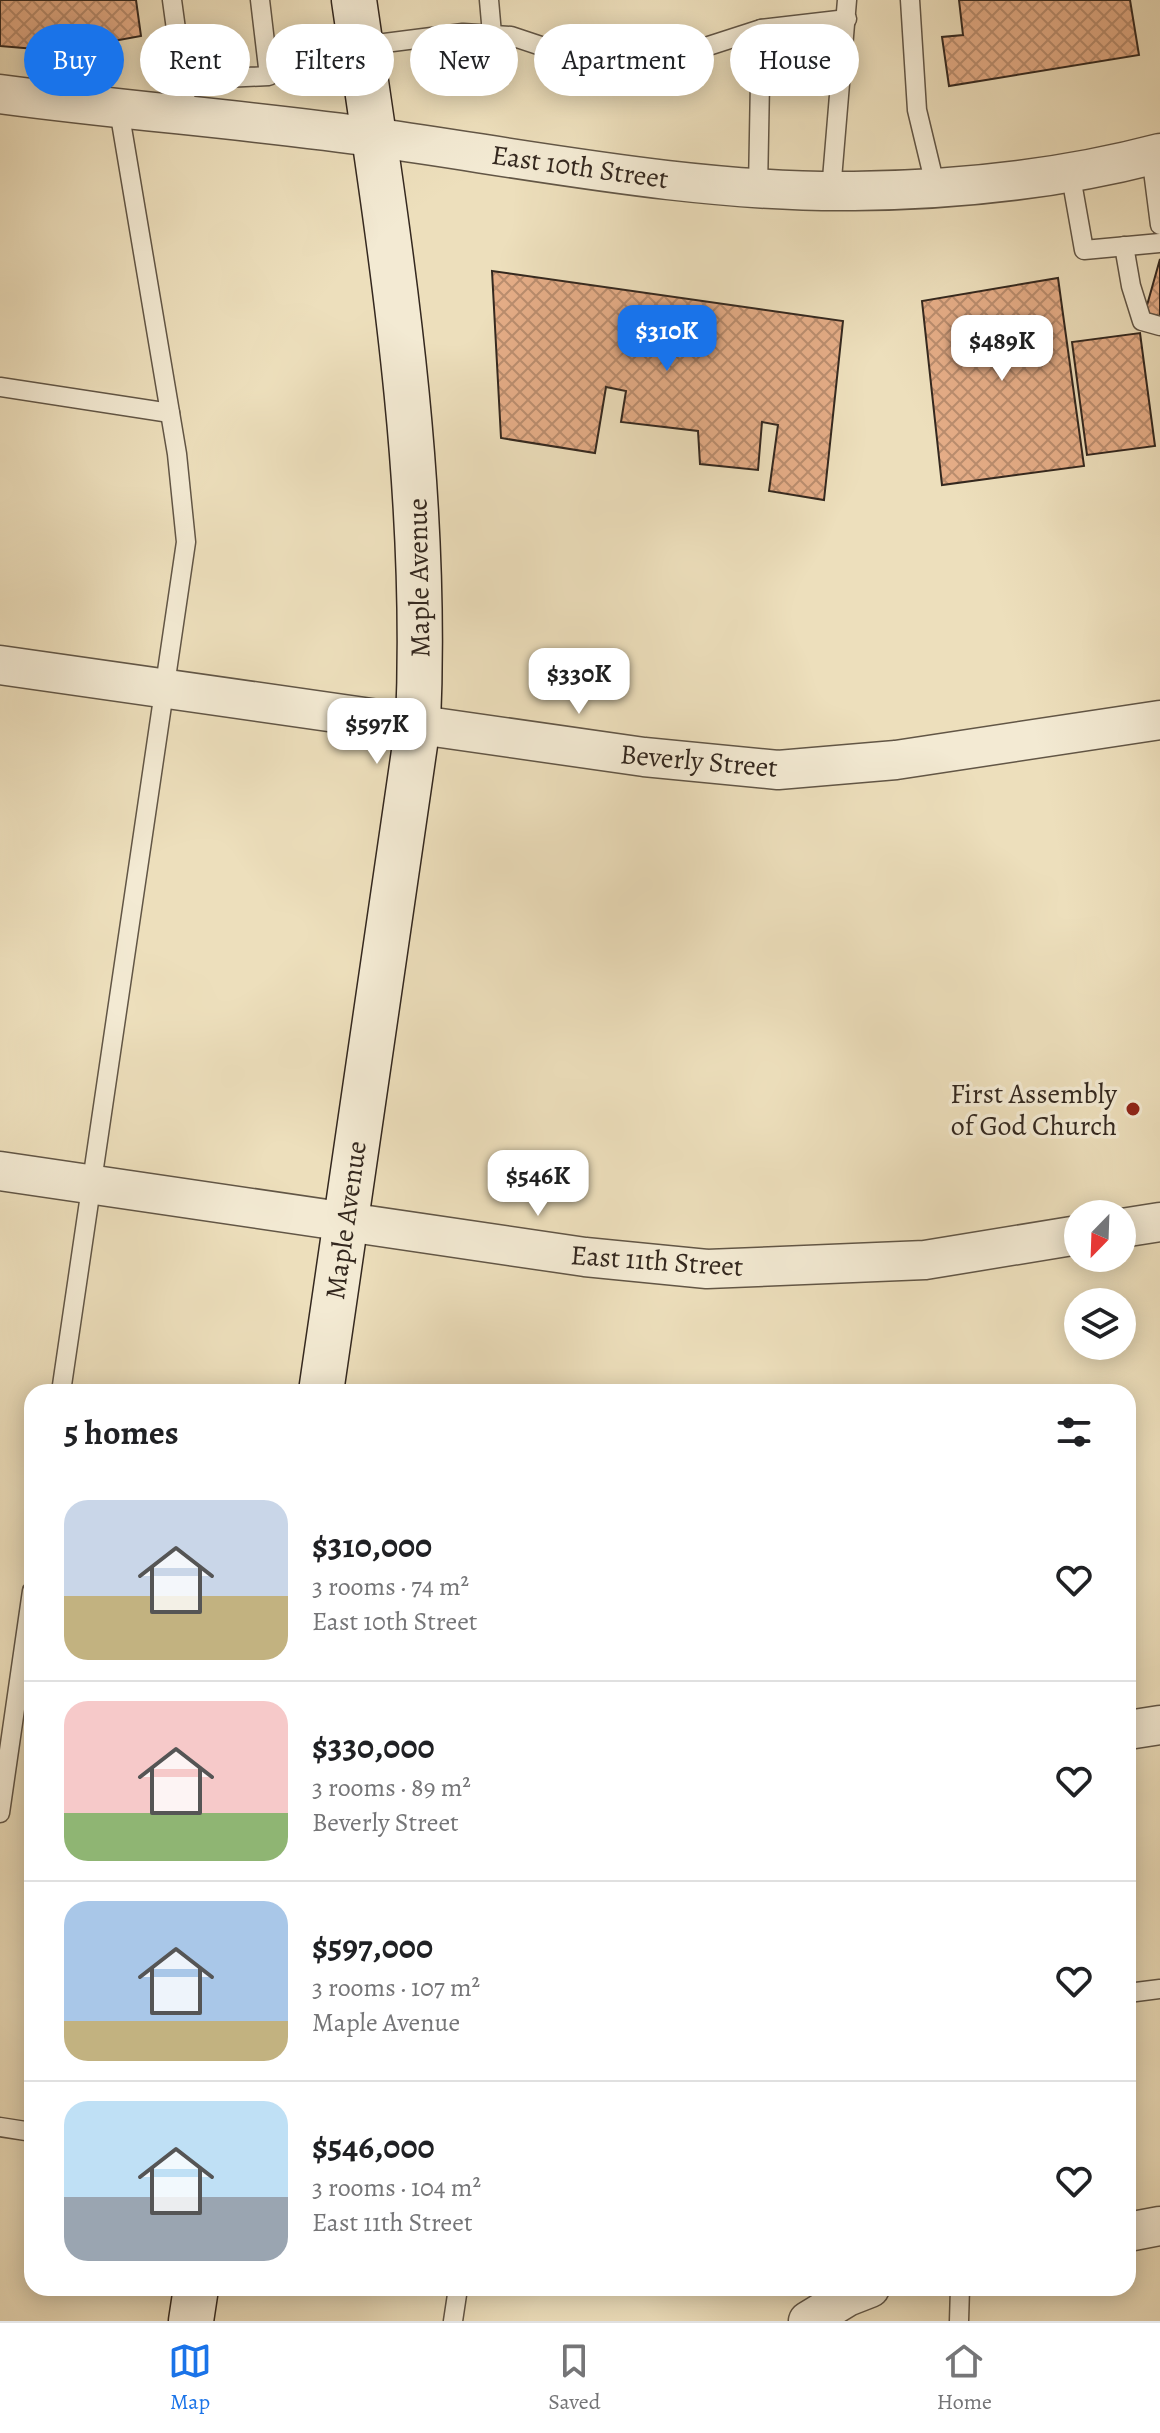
<!DOCTYPE html>
<meta charset="utf-8">
<style>
body{margin:0;font-family:Alegreya,serif;background:#f2f2f2;color:#202124;height:100vh;display:flex;flex-direction:column;font-size:30px;white-space:nowrap}
*{box-sizing:border-box;margin:0}
p{font-size:26px;color:#757577}
.icon{flex:none;width:44px;height:44px;fill:none;stroke:currentColor;stroke-width:2;stroke-linecap:round;stroke-linejoin:round}
.map{position:relative;flex:1;overflow:hidden}
.side{position:absolute;left:24px;top:1384px;width:1112px;height:912px;display:flex;flex-direction:column;background:#fff;border-radius:24px;box-shadow:0 4px 20px #0003}
.side>*{flex:none}
.guide{position:absolute;left:24px;top:24px;width:1112px;height:72px;display:flex;gap:16px}
.needle{width:52px;rotate:203deg}
.controls{position:absolute;left:1064px;top:1200px;display:grid;gap:16px}
.controls a{display:grid;place-items:center;width:72px;height:72px;border-radius:50%;background:#fff;box-shadow:0 4px 20px #0003;font-size:40px}
.price{position:absolute;translate:-50% -68px;padding:0 18px;border-radius:16px;background:#fff;color:#222;font-size:26px;line-height:52px;filter:drop-shadow(0 2px 4px #0008)}
.price::after{content:'';position:absolute;left:50%;top:48px;width:24px;height:18px;margin-left:-12px;background:inherit;clip-path:polygon(0 0,100% 0,50% 100%)}
.price.current{background:#1a73e8;color:#fff}
ul{padding:0;list-style:none}
li{display:flex;align-items:center;gap:24px;height:200px;padding:0 40px}
li+li{border-top:2px solid #e0e0e0}
li span{display:grid;place-items:center;flex:none;width:224px;height:160px;border-radius:24px;color:#555}
li>.icon{margin-inline-start:auto}
span .icon{width:96px;height:96px;fill:#fffc;stroke-width:1}
li b{font-size:34px}
h2{display:flex;justify-content:space-between;align-items:center;height:96px;padding:0 40px;font-size:34px}
.chip{padding:0 28px;border-radius:36px;background:#fff;box-shadow:0 4px 20px #0003;font-size:28px;line-height:72px}
.chip.current{background:#1a73e8;color:#fff}
.tab-bar{display:flex;justify-content:space-around;align-items:center;height:112px;border-top:2px solid #e0e0e0;background:#fff;font-size:22px;color:#757577}
.tab-bar a{display:grid;justify-items:center;gap:4px}
.tab-bar .current{color:#1a73e8}
.map>svg:first-child{display:block}
.building{fill:url(#building-cross-hatch);stroke:#34281f;stroke-width:2}
.lines{fill:none;stroke-linecap:round;stroke-linejoin:round}
.lane-casing{stroke:#625646;stroke-width:21}
.street-casing{stroke:#625646;stroke-width:41}
.secondary-casing{stroke:#34281f;stroke-width:47}
.lane{stroke:#f3ead3;stroke-width:18}
.street{stroke:#f3ead3;stroke-width:38}
.secondary{stroke:#f3ead3;stroke-width:44}
.poi-dot{fill:#8f2418;stroke:#f3ead3;stroke-width:3}
.labels{text-anchor:middle;stroke-width:7;stroke-linejoin:round;paint-order:stroke}
.street-label{font-size:28px;fill:#34281f;stroke:#f3ead3}
.poi-label{font-size:28px;fill:#34281f;stroke:#f3ead3;text-anchor:end}
</style>
<div class="map">
<svg width="1160" height="2321" viewBox="0 0 1160 2321">
<defs>
<pattern id="building-cross-hatch" width="8" height="8" patternUnits="userSpaceOnUse" patternTransform="scale(2)"><rect width="8" height="8" fill="#e5ad87"/><path d="M0 0l8 8M0 8l8-8" fill="none" stroke="#ba8d6e"/></pattern>
</defs>
<rect width="100%" height="100%" fill="#eddfbc"/>
<filter id="stains"><feTurbulence type="fractalNoise" baseFrequency=".0025" numOctaves="4"/><feColorMatrix values="0 0 0 0 .2 0 0 0 0 .09 0 0 0 0 .02 0 0 0 .5 -.17"/></filter>
<radialGradient id="worn" r=".72"><stop offset=".6" stop-color="#630" stop-opacity="0"/><stop offset="1" stop-color="#630" stop-opacity=".3"/></radialGradient>
<g class="building">
<path d="M 0,0 L 136,0 L 141,36 L 59,51 L 0,46 Z"/>
<path d="M 959,0 L 1130,0 L 1139,55 L 949,86 L 942,37 L 963,35 Z"/>
<path d="M 1160,259 L 1160,320 L 1144,316 Z"/>
<path d="M 492,271 L 843,321 L 824,500 L 769,491 L 778,425 L 762,422 L 758,470 L 700,464 L 698,431 L 621,422 L 626,391 L 606,387 L 595,453 L 501,438 Z"/>
<path d="M 1058,278 L 1084,466 L 942,485 L 922,301 Z"/>
<path d="M 1140,333 L 1155,446 L 1087,455 L 1072,342 Z"/>
</g>
<g class="lines">
<g class="lane-casing">
<g id="lane">
<path d="M 172,0 L 188,117"/>
<path d="M 489,0 L 492,34"/>
<path d="M 910,0 L 917,110 L 936,189"/>
<path d="M 361,46 L 463,33 L 511,36 L 574,57 L 631,57 L 696,50 L 761,29 L 847,19"/>
<path d="M 183,80 L 269,76 L 260,0"/>
<path d="M 1151,155 L 1160,225"/>
<path d="M 1070,171 L 1084,250 L 1160,243"/>
<path d="M 758,188 L 761,29"/>
<path d="M 831,191 L 847,0"/>
<path d="M 1124,246 L 1131,286 L 1142,321 L 1160,326"/>
<path d="M 0,387 L 170,413"/>
<path d="M 61,1392 L 186,542 L 177,454 L 119,110"/>
<path d="M 0,1813 L 32,1591"/>
<path d="M 1128,1993 L 1160,1989"/>
<path d="M 0,2127 L 32,2132"/>
<path d="M 453,2321 L 458,2288"/>
<path d="M 959,2321 L 960,2288"/>
</g>
</g>
<g class="street-casing">
<g id="street">
<path d="M 0,94 C 126,111 253,120 379,138 C 533,160 698,193 854,191 C 957,190 1061,179 1160,153"/>
<path d="M 0,665 L 644,757 L 778,770 L 896,760 L 1160,720"/>
<path d="M 0,1171 L 585,1257 L 707,1269 L 925,1260 L 1078,1235"/>
<path d="M 1122,1228 L 1160,1222"/>
<path d="M 1128,1730 L 1160,1725"/>
<path d="M 1128,2232 L 1160,2226"/>
<path d="M 808,2321 L 847,2297 L 870,2288"/>
</g>
</g>
<g class="secondary-casing">
<g id="secondary">
<path d="M 321,1392 L 418,724 C 429,480 389,241 354,0"/>
<path d="M 191,2321 L 196,2288"/>
</g>
</g>
<use href="#lane" class="lane"/>
<use href="#street" class="street"/>
<use href="#secondary" class="secondary"/>
</g>
<circle class="poi-dot" cx="1133" cy="1109" r="8"/>
<g class="labels">
<g class="street-label">
<text transform="translate(580 166) rotate(8)" y="10">East 10th Street</text>
<text transform="translate(418 578) rotate(-91)" y="10">Maple Avenue</text>
<text transform="translate(699 760) rotate(5)" y="10">Beverly Street</text>
<text transform="translate(345 1220) rotate(-82)" y="10">Maple Avenue</text>
<text transform="translate(657 1260) rotate(4)" y="10">East 11th Street</text>
</g>
<g class="poi-label">
<text x="1117" y="1103">First Assembly<tspan x="1117" dy="32">of God Church</tspan></text>
</g>
</g>
<rect width="100%" height="100%" filter="url(#stains)"/>
<rect width="100%" height="100%" fill="url(#worn)"/>
</svg>
<div class="controls">
<a><svg class="needle" viewBox="-14 -14 28 28"><path d="M0-13l5 13h-10z" fill="#e53935"/><path d="M0 13l5-13h-10z" fill="#757577"/></svg></a>
<a><svg class="icon" aria-label="layers" viewBox="0 0 24 24"><path d="M12 4l9 5-9 5-9-5zM3 14l9 5 9-5"/></svg></a>
</div>
<b class="price current" style="left:667px;top:373px">$310K</b>
<b class="price" style="left:1002px;top:383px">$489K</b>
<b class="price" style="left:579px;top:716px">$330K</b>
<b class="price" style="left:377px;top:766px">$597K</b>
<b class="price" style="left:538px;top:1218px">$546K</b>
<div class="guide">
<a class="chip current">Buy</a>
<a class="chip">Rent</a>
<a class="chip">Filters</a>
<a class="chip">New</a>
<a class="chip">Apartment</a>
<a class="chip">House</a>
</div>
<section class="side">
<h2>5 homes<svg class="icon" aria-label="filters" viewBox="0 0 24 24"><path d="M4 7h16M4 17h16"/><circle cx="9" cy="7" r="2"/><circle cx="15" cy="17" r="2"/></svg></h2>
<ul>
<li><span style="background:linear-gradient(#c9d6e8 60%,#c2b280 0)"><svg class="icon" aria-label="home" viewBox="0 0 24 24"><path d="M3 11l9-7 9 7M6 9v11h12V9"/></svg></span><div><b>$310,000</b><p>3 rooms · 74 m²</p><p>East 10th Street</p></div><svg class="icon" aria-label="heart" viewBox="0 0 24 24"><path d="M12 20l-8-8c-3-5 5-10 8-4 3-6 11-1 8 4z"/></svg></li>
<li><span style="background:linear-gradient(#f6c9c9 70%,#8fb573 0)"><svg class="icon" aria-label="home" viewBox="0 0 24 24"><path d="M3 11l9-7 9 7M6 9v11h12V9"/></svg></span><div><b>$330,000</b><p>3 rooms · 89 m²</p><p>Beverly Street</p></div><svg class="icon" aria-label="heart" viewBox="0 0 24 24"><path d="M12 20l-8-8c-3-5 5-10 8-4 3-6 11-1 8 4z"/></svg></li>
<li><span style="background:linear-gradient(#a9c7e8 75%,#c2b280 0)"><svg class="icon" aria-label="home" viewBox="0 0 24 24"><path d="M3 11l9-7 9 7M6 9v11h12V9"/></svg></span><div><b>$597,000</b><p>3 rooms · 107 m²</p><p>Maple Avenue</p></div><svg class="icon" aria-label="heart" viewBox="0 0 24 24"><path d="M12 20l-8-8c-3-5 5-10 8-4 3-6 11-1 8 4z"/></svg></li>
<li><span style="background:linear-gradient(#bfe0f5 60%,#9aa5b1 0)"><svg class="icon" aria-label="home" viewBox="0 0 24 24"><path d="M3 11l9-7 9 7M6 9v11h12V9"/></svg></span><div><b>$546,000</b><p>3 rooms · 104 m²</p><p>East 11th Street</p></div><svg class="icon" aria-label="heart" viewBox="0 0 24 24"><path d="M12 20l-8-8c-3-5 5-10 8-4 3-6 11-1 8 4z"/></svg></li>
</ul>
</section>
</div>
<nav class="tab-bar">
<a class="current"><svg class="icon" aria-label="map" viewBox="0 0 24 24"><path d="M3 6l6-2 6 2 6-2v14l-6 2-6-2-6 2zM9 4v14M15 6v14"/></svg>Map</a>
<a><svg class="icon" aria-label="saved" viewBox="0 0 24 24"><path d="M7 4h10v16l-5-4-5 4z"/></svg>Saved</a>
<a><svg class="icon" aria-label="home" viewBox="0 0 24 24"><path d="M3 11l9-7 9 7M6 9v11h12V9"/></svg>Home</a>
</nav>
